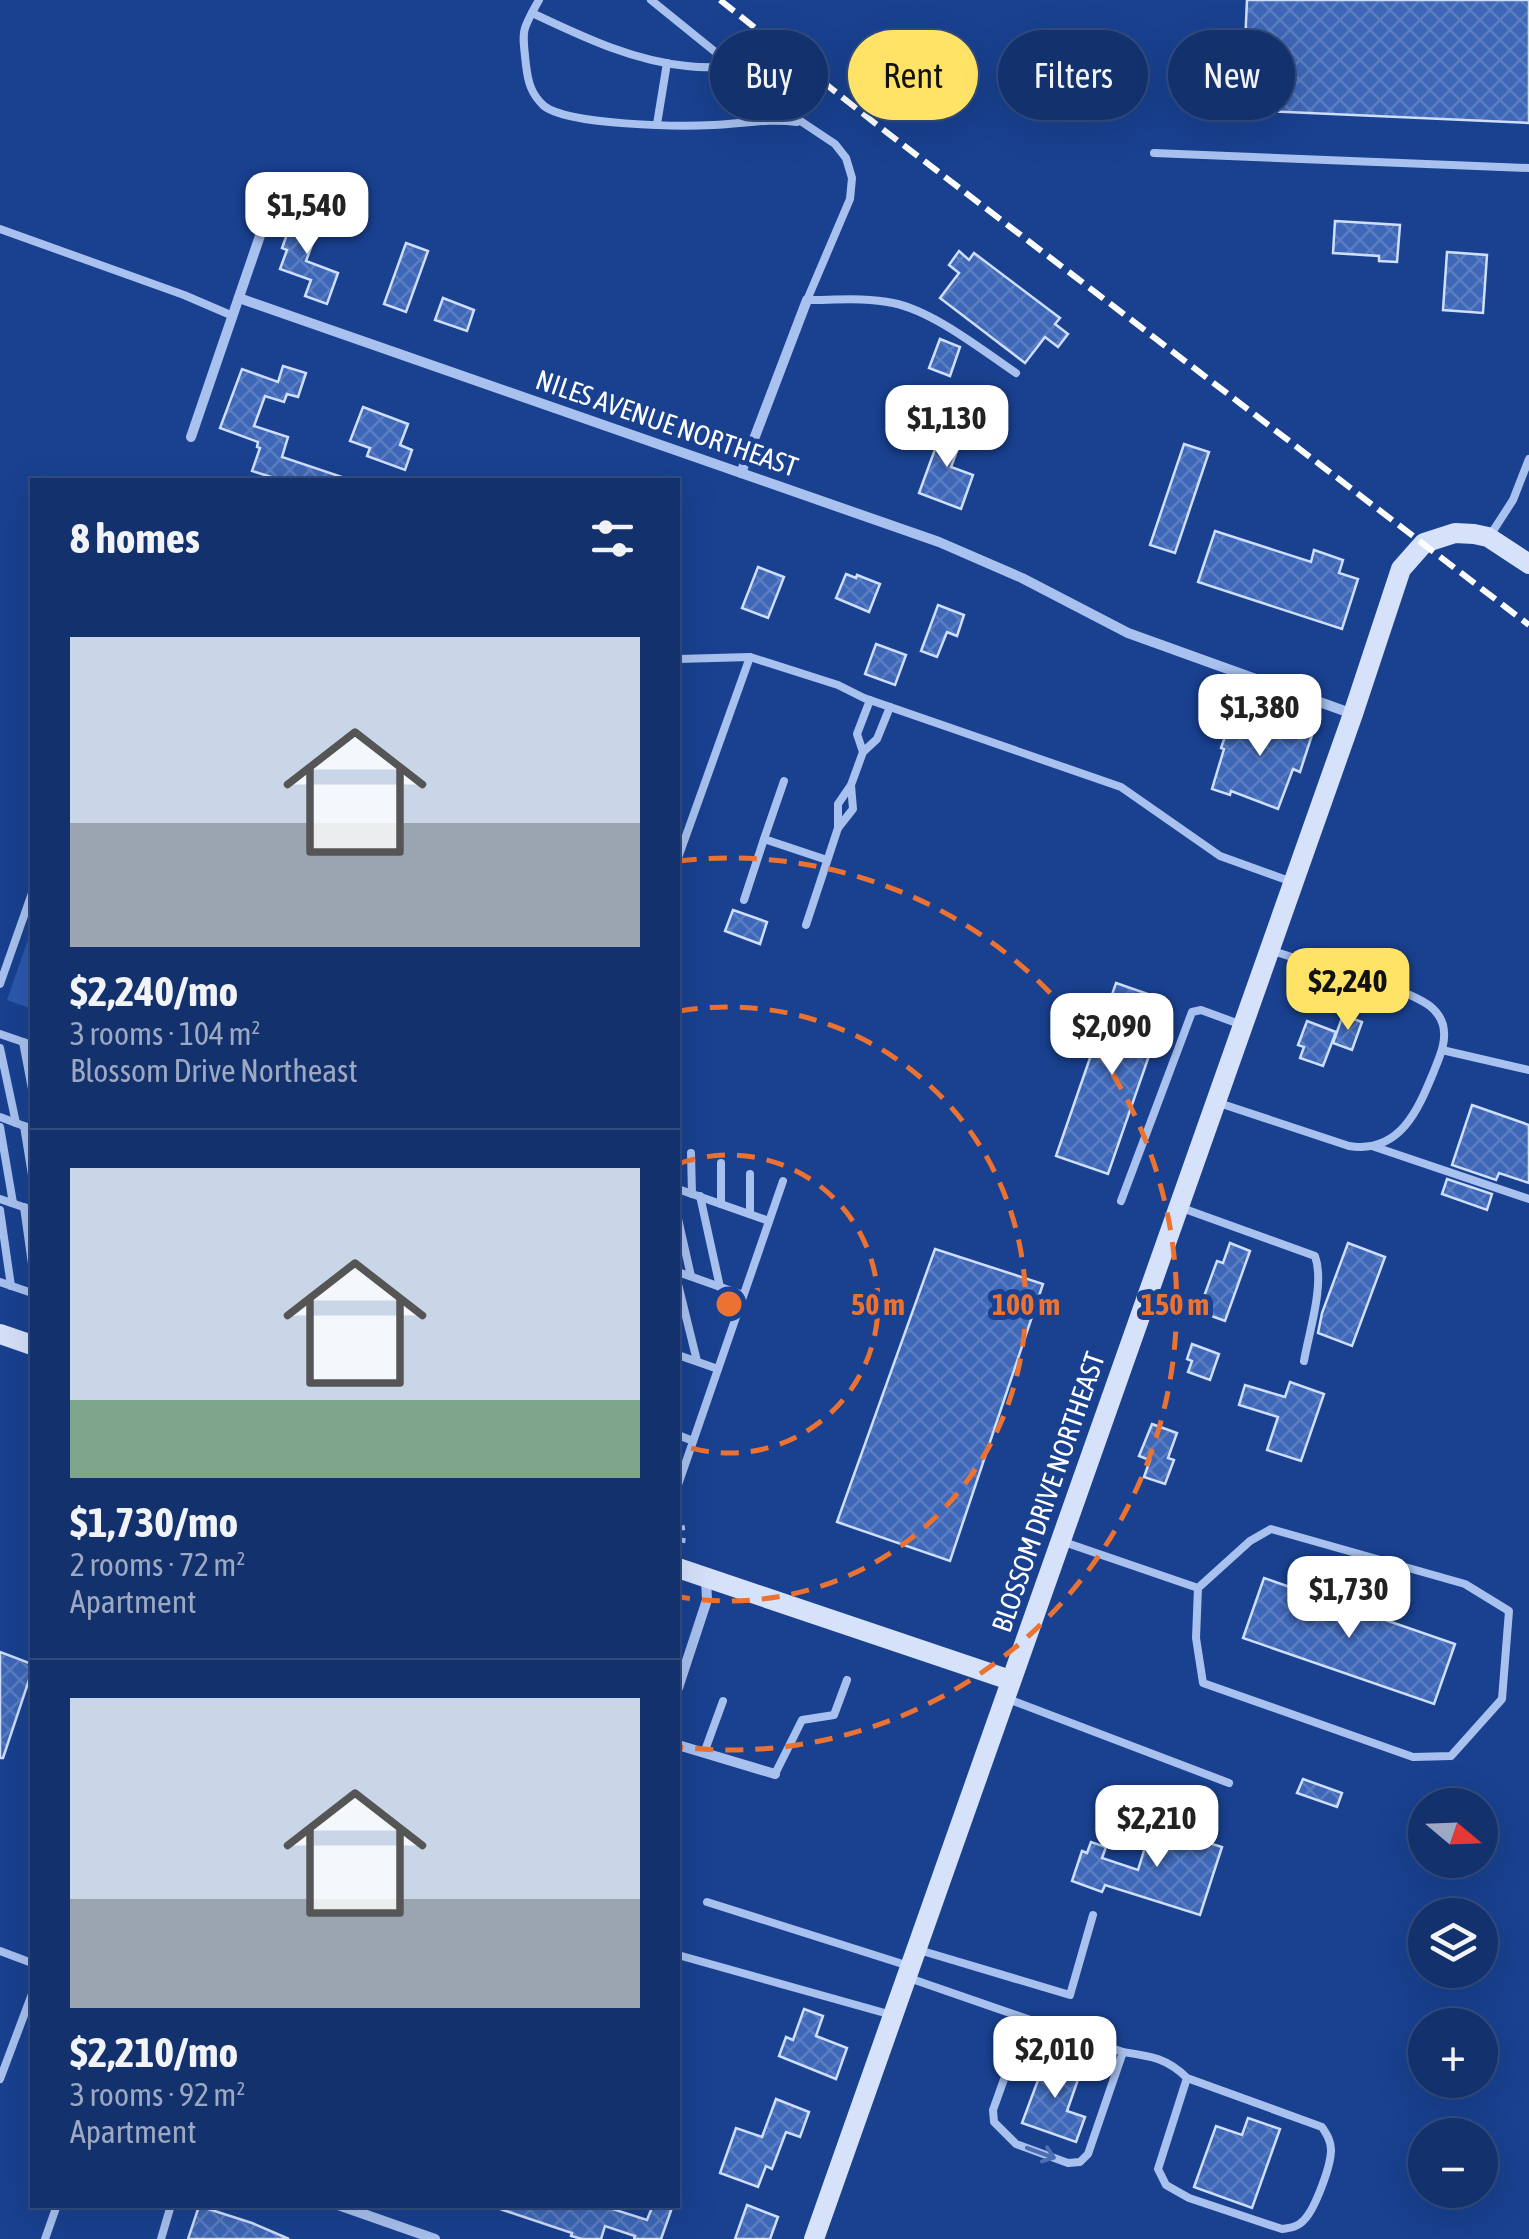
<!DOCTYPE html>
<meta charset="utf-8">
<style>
body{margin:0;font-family:"Asap Condensed",sans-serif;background:#1c3972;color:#f1f3f6;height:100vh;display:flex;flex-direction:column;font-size:38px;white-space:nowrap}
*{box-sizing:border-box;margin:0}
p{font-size:32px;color:#9da9c2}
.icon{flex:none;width:55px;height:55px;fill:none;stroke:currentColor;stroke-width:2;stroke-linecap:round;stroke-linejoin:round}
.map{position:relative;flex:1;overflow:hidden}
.sheet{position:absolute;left:30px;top:478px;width:650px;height:1730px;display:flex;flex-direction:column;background:#13316c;border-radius:0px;box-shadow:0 10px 40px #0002,0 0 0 2px #324c7f}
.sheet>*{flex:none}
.hud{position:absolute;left:710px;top:30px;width:668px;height:90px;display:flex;gap:20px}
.needle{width:65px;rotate:109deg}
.tools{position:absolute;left:1408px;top:1788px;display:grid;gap:20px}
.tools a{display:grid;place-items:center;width:90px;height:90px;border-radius:50%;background:#13316c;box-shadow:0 10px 40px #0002,0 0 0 2px #324c7f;font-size:50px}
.price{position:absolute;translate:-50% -85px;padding:0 22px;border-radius:20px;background:#fff;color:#222;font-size:32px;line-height:65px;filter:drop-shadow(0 2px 5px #0008)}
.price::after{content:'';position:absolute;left:50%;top:60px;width:30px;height:22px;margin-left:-15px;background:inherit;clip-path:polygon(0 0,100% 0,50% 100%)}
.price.current{background:#ffe366;color:#111}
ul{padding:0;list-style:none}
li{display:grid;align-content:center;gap:20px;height:530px;padding:0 40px}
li+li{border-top:2px solid #324c7f}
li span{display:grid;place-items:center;height:310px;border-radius:0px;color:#555}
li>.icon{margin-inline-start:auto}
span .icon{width:180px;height:180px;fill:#fffc;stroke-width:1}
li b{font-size:42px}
h2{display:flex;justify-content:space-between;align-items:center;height:120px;padding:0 40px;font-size:42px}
.pill{padding:0 35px;border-radius:45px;background:#13316c;box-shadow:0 10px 40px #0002,0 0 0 2px #324c7f;font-size:35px;line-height:90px}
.pill.current{background:#ffe366;color:#111}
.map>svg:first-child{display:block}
.park{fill:#2c59af}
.building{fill:url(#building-cross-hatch);stroke:#cedefb;stroke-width:2.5}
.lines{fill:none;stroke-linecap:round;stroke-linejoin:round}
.path{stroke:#a8c1ef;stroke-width:4;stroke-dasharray:5 8;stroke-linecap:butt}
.lane{stroke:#a8c1ef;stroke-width:8}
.street{stroke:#a8c1ef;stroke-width:10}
.secondary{stroke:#d5e2fa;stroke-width:20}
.rail{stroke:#fff;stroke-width:6;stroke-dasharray:18 8;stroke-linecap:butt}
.oneway{stroke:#4b6eb1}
.ring{fill:none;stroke:#eb7230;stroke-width:5;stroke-dasharray:18 12}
.labels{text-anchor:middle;stroke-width:10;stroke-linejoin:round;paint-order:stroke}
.street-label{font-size:28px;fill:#fff;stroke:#194190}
.centre{fill:#eb7230;stroke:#194190;stroke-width:5}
.ring-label{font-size:30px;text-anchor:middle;font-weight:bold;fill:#eb7230;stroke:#194190;stroke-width:10;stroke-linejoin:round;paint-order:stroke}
</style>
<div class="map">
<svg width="1529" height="2239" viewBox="0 0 1529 2239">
<defs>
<pattern id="building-cross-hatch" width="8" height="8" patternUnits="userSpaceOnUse" patternTransform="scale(2.5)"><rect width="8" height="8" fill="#3e67b7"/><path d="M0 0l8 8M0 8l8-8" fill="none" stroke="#5b7ec2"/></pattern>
</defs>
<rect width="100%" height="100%" fill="#194190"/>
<path class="park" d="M 32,928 L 32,1009 L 7,1000 Z"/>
<g class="building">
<path d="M 1247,0 L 1529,0 L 1529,123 L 1242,110 Z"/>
<path d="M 296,209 L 322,218 L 306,261 L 338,273 L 327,304 L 305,296 L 311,280 L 280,269 L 287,250 L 282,248 Z"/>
<path d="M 1335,221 L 1400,225 L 1397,262 L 1379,261 L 1379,256 L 1333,253 Z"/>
<path d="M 406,243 L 428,251 L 406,312 L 384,304 Z"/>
<path d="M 959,251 L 969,260 L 974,253 L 1060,318 L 1055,324 L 1068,334 L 1058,347 L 1045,337 L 1025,363 L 940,298 L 959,273 L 949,265 Z"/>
<path d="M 1447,252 L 1487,255 L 1483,313 L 1443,310 Z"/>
<path d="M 443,298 L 474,310 L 467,331 L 435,320 Z"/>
<path d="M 940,339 L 960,347 L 950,376 L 929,368 Z"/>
<path d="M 283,366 L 306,373 L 298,397 L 287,394 L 284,402 L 265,396 L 254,426 L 288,437 L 282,457 L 342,477 L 341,480 L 281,480 L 252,471 L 260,448 L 257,447 L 258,442 L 220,428 L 242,369 L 278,382 Z"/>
<path d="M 363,407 L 408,424 L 400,445 L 412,450 L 405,470 L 367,456 L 370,448 L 350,441 Z"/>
<path d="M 945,422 L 965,430 L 951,467 L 973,475 L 961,509 L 919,493 Z"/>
<path d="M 1184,444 L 1209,452 L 1175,553 L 1150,545 Z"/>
<path d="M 1215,531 L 1311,562 L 1314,550 L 1343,560 L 1339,573 L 1358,579 L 1342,629 L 1198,582 Z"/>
<path d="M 758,567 L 784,577 L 768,618 L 742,608 Z"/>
<path d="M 846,574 L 856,578 L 857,575 L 880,584 L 869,612 L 836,598 Z"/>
<path d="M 938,605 L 964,615 L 957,636 L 947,632 L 937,657 L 921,651 Z"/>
<path d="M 876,644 L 906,655 L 895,685 L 865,674 Z"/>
<path d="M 1234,711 L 1282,728 L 1283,725 L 1312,735 L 1300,772 L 1293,769 L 1278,809 L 1231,791 L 1230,795 L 1212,789 L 1224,749 L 1221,748 Z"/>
<path d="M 733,910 L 767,922 L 760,944 L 725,931 Z"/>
<path d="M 1116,983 L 1168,1001 L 1108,1174 L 1056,1156 Z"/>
<path d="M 1343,1015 L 1362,1022 L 1352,1050 L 1333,1043 Z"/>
<path d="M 1307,1021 L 1336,1032 L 1323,1066 L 1300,1058 L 1304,1047 L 1298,1045 Z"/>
<path d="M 1472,1105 L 1529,1125 L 1529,1183 L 1499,1173 L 1496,1180 L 1452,1165 Z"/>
<path d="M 1447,1179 L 1492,1194 L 1487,1210 L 1442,1194 Z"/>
<path d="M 1230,1243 L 1250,1251 L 1225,1321 L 1203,1313 L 1208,1301 L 1203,1299 L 1217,1261 L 1223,1263 Z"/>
<path d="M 1348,1243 L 1385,1257 L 1352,1346 L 1318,1333 L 1322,1313 Z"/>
<path d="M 935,1249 L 1043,1284 L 950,1561 L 837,1522 Z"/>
<path d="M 1192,1344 L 1219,1354 L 1210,1380 L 1188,1372 L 1192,1361 L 1187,1359 Z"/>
<path d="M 1290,1382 L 1324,1394 L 1301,1461 L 1267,1450 L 1278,1417 L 1239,1405 L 1245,1385 L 1285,1397 Z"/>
<path d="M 1152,1424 L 1177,1433 L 1168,1458 L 1174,1460 L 1165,1484 L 1144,1477 L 1150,1460 L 1139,1456 Z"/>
<path d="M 1264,1578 L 1455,1644 L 1434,1704 L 1243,1638 Z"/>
<path d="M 0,1652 L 32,1664 L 32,1671 L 3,1758 L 0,1758 Z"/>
<path d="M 1303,1779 L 1342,1793 L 1337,1807 L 1297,1793 Z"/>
<path d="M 1152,1825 L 1222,1847 L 1200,1915 L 1105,1885 L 1102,1892 L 1072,1881 L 1082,1851 L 1087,1853 L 1091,1842 L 1106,1847 L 1102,1858 L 1138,1870 Z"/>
<path d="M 804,2009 L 823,2016 L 816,2036 L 847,2048 L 836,2079 L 779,2056 L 786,2037 L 793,2040 Z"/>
<path d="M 1047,2056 L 1082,2068 L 1067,2111 L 1085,2117 L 1076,2142 L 1022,2123 Z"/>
<path d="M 776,2099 L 809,2112 L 800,2137 L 786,2132 L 772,2169 L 766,2166 L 758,2187 L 720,2173 L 736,2128 L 762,2137 Z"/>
<path d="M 1248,2118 L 1280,2129 L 1252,2208 L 1194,2187 L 1216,2126 L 1242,2135 Z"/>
<path d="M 498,2205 L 600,2205 L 647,2220 L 653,2205 L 673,2205 L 661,2239 L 634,2239 L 635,2236 L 605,2226 L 601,2239 L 582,2239 L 571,2236 L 572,2233 L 497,2208 Z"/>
<path d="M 747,2205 L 778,2217 L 770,2239 L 735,2239 Z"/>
<path d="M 199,2206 L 252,2223 L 289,2239 L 188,2239 Z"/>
</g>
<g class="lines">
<path class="path" d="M 678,1513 C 684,1528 686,1535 681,1551"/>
<g class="lane">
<path d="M 539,0 C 521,32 522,29 526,65 C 528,82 531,94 544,106 C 568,125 680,127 713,125 C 743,124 767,118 797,122"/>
<path d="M 651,0 L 802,122 L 835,144 L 846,158 L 852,178 L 850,199 L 807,300 C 835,300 866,297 893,303 C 933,311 982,350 1016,373"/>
<path d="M 532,13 C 581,36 632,61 687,66 C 702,68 718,67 734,67"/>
<path d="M 657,124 L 667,63"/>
<path d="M 1154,153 L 1529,168"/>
<path d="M 0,229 L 184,295 L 233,316"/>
<path d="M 1491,534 L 1513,500 L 1529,459"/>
<path d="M 678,659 L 750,657 L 838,685 L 864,698 L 1121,787 L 1220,856 L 1292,882"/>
<path d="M 870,700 L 857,734 L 863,752 L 877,739 L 890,707"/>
<path d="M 851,785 L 853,809 L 838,828 L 838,804 L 851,785 L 863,752"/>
<path d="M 764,839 L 784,781"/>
<path d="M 678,858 L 750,657"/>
<path d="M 744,900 L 764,839 L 827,860"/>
<path d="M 806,925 L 838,828"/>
<path d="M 0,984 L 32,893"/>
<path d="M 0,1034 L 32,1045"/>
<path d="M 23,1042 L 32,1089"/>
<path d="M 0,1048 L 16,1123"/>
<path d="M 1442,1050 L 1529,1070"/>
<path d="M 1219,1103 L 1349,1146 C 1400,1154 1418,1110 1434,1071 C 1440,1056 1447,1041 1443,1025 C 1438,1008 1425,1002 1410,995 L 1273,951"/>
<path d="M 0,1117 L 32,1129"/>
<path d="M 24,1126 L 32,1175"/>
<path d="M 0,1127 L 13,1203"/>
<path d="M 1372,1146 L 1529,1199"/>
<path d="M 691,1153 L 692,1194"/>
<path d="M 678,1189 L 769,1221"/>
<path d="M 700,1196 L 720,1287"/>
<path d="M 0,1199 L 32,1210"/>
<path d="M 1121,1201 L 1192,1012 L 1201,1010 L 1242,1025"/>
<path d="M 721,1204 L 721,1163"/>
<path d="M 24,1207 L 32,1264"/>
<path d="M 1182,1208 L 1315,1256 C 1325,1284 1309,1332 1304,1361"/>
<path d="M 0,1210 L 11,1286"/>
<path d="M 750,1214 L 750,1174"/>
<path d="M 678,1219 L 691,1276"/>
<path d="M 678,1272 L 743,1295"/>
<path d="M 0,1282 L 32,1293"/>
<path d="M 678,1284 L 697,1361"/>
<path d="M 678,1355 L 718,1369"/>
<path d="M 678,1435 L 693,1441"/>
<path d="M 678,1485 L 783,1181"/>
<path d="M 1064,1542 L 1198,1588 L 1196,1638 L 1203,1683 L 1413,1757 L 1451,1756 L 1502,1699 L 1509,1611 L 1465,1584 L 1271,1529 L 1250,1541 L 1198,1588"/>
<path d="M 1008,1699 L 1229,1783"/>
<path d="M 704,1753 L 723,1701"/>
<path d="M 775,1774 L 802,1720 L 834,1715 L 847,1680"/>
<path d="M 707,1902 L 909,1966"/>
<path d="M 919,1950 L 1070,1995 L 1093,1915"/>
<path d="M 0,1951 L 32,1963"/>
<path d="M 678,1955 L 892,2015"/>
<path d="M 909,1978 L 1123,2052 L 1088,2154 L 1080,2162 L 1068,2163 L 1016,2144 L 994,2122 L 993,2110 L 1023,2026 L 1020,2017"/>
<path d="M 1123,2052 C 1150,2056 1167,2058 1187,2078 L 1158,2169 L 1166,2185 L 1189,2198 L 1282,2229 C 1290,2228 1298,2227 1304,2220 C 1315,2209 1331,2166 1331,2150 C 1331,2141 1327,2135 1322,2127 L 1187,2078"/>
<path d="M 0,2079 L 32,1994"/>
<path d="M 45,2239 L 57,2205"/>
<path d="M 161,2239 L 171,2205"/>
</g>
<g class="street">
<path d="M 239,298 L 939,542 L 1022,578 L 1128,633 L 1353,714"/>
<path d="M 191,437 L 263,227"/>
<path d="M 741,473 L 807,300"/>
<path d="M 678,1688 L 707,1600 L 706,1579"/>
<path d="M 678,1745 L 775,1774"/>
<path d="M 338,2205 L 435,2239"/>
</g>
<g class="secondary">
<path d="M 0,1334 L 32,1345"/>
<path d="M 678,1568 L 1010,1680"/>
<path d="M 814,2239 L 1353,714 L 1401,569 L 1424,543 L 1455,533 L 1474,534 L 1488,537 L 1529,564"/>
</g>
<path class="rail" d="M 720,0 L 876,124 L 1529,625"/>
</g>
<defs><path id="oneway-shaft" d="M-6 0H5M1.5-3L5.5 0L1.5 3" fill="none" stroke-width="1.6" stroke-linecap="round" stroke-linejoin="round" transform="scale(2.5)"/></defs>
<use class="oneway" href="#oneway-shaft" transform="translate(1041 2153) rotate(20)"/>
<g class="ring">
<path d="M678 1164A149 149 0 1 1 678 1444"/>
<path d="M680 1011A297 297 0 1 1 680 1597"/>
<path d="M679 861A446 446 0 1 1 679 1747"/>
</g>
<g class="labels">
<g class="street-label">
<text transform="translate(667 423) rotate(19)" y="10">NILES AVENUE NORTHEAST</text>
<text transform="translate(1048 1492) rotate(-71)" y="10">BLOSSOM DRIVE NORTHEAST</text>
</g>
</g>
<circle cx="729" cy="1304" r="15" class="centre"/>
<g class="ring-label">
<text x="878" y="1315">50 m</text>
<text x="1026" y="1315">100 m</text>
<text x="1175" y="1315">150 m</text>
</g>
</svg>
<div class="tools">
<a><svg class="needle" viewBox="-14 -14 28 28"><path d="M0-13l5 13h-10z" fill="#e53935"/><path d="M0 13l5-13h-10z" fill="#9da9c2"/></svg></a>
<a><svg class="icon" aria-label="layers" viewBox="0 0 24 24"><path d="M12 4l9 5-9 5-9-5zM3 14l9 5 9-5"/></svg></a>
<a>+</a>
<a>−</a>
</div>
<b class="price" style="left:307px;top:257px">$1,540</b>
<b class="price" style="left:947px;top:470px">$1,130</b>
<b class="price" style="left:1260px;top:759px">$1,380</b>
<b class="price current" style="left:1348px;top:1033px">$2,240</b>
<b class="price" style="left:1112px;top:1078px">$2,090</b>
<b class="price" style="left:1349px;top:1641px">$1,730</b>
<b class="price" style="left:1157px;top:1870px">$2,210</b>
<b class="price" style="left:1055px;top:2101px">$2,010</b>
<div class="hud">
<a class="pill">Buy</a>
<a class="pill current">Rent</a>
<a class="pill">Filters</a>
<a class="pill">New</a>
</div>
<section class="sheet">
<h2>8 homes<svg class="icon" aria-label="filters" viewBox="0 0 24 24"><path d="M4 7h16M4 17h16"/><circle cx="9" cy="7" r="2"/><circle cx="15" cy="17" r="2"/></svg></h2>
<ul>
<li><span style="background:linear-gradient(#c9d6e8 60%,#9aa5b1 0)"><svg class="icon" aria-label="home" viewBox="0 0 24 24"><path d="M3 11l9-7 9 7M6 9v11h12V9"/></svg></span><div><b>$2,240/mo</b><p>3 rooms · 104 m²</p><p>Blossom Drive Northeast</p></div></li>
<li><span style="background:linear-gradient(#c9d6e8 75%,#7fa58c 0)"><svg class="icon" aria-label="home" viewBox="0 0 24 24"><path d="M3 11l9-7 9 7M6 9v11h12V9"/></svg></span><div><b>$1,730/mo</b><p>2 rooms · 72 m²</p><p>Apartment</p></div></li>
<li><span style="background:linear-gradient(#c9d6e8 65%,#9aa5b1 0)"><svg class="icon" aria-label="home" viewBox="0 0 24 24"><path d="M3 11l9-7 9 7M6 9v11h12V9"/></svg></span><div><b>$2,210/mo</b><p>3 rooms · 92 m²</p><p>Apartment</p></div></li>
</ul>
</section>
</div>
